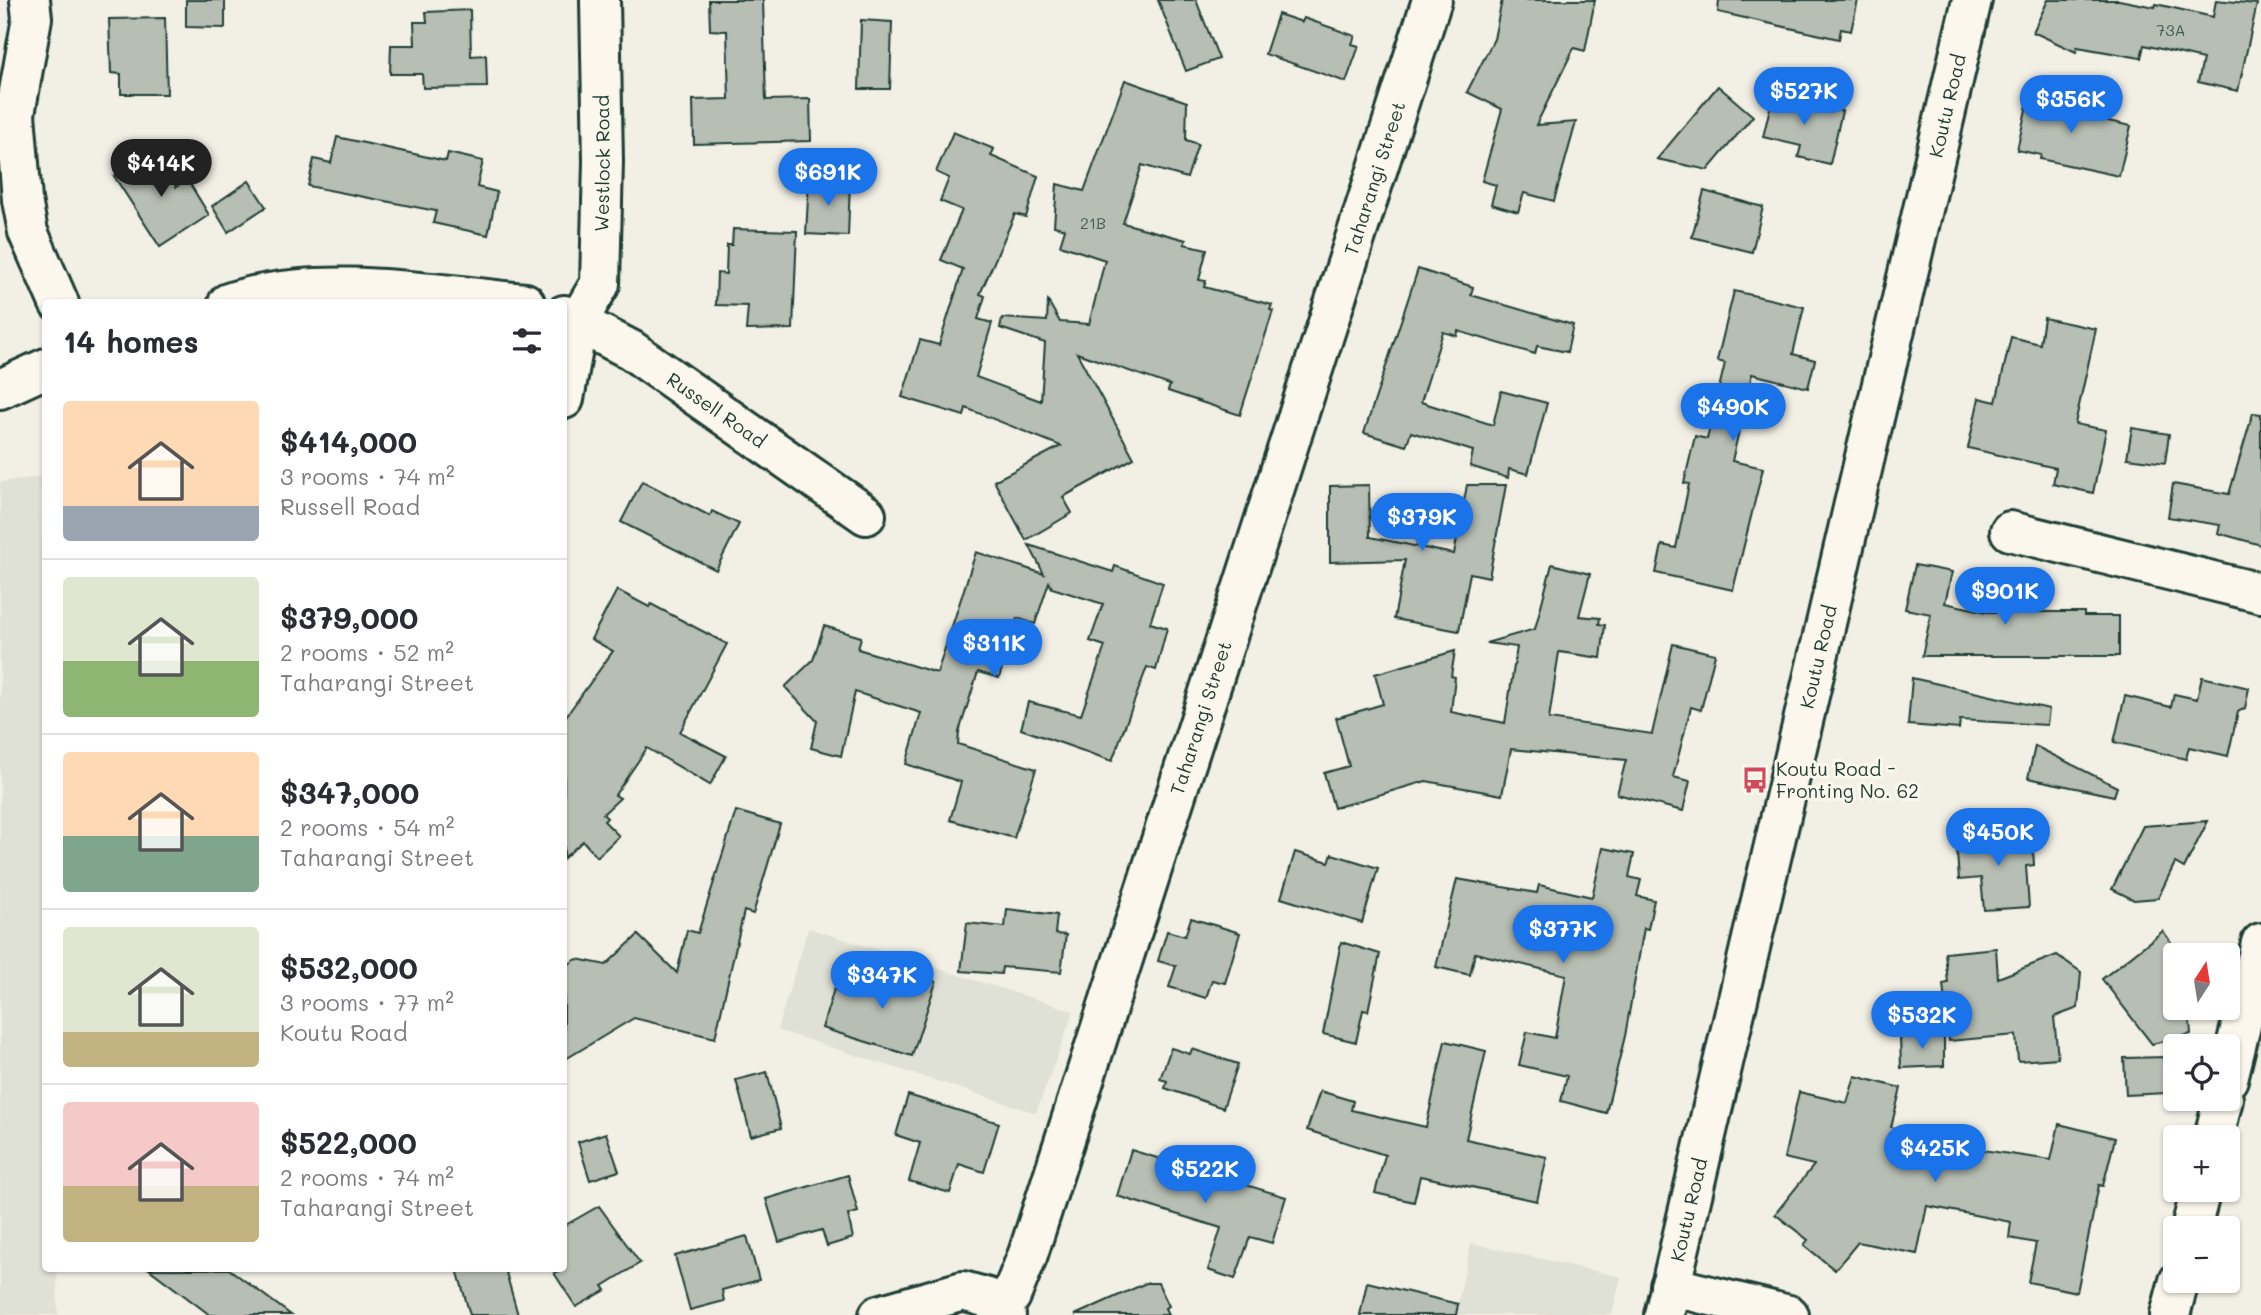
<!DOCTYPE html>
<meta charset="utf-8">
<style>
body{margin:0;font-family:Mali,sans-serif;background:#f2f2f3;color:#2b2b33;height:100vh;display:flex;flex-direction:column;font-size:26px;white-space:nowrap}
*{box-sizing:border-box;margin:0}
p{font-size:23px;color:#7c7c81}
.icon{flex:none;width:38px;height:38px;fill:none;stroke:currentColor;stroke-width:2;stroke-linecap:round;stroke-linejoin:round}
.map{position:relative;flex:1;overflow:hidden}
.drawer{position:absolute;left:42px;top:299px;width:525px;height:973px;display:flex;flex-direction:column;background:#fff;border-radius:7px;box-shadow:0 2px 5px #0004}
.drawer>*{flex:none}
.needle{width:46px;rotate:12deg}
.controls{position:absolute;left:2163px;top:943px;display:grid;gap:14px}
.controls a{display:grid;place-items:center;width:77px;height:77px;border-radius:7px;background:#fff;box-shadow:0 2px 5px #0004;font-size:35px}
.price{position:absolute;translate:-50% -60px;padding:0 16px;border-radius:24px;background:#1a73e8;color:#fff;font-size:23px;line-height:46px;filter:drop-shadow(0 2px 4px #0008)}
.price::after{content:'';position:absolute;left:50%;top:42px;width:21px;height:16px;margin-left:-10px;background:inherit;clip-path:polygon(0 0,100% 0,50% 100%)}
.price.current{background:#222;color:#fff}
ul{padding:0;list-style:none}
li{display:flex;align-items:center;gap:21px;height:175px;padding:0 21px}
li+li{border-top:2px solid #e1e1e2}
li span{display:grid;place-items:center;flex:none;width:196px;height:140px;border-radius:7px;color:#555}
li>.icon{margin-inline-start:auto}
span .icon{width:84px;height:84px;fill:#fffc;stroke-width:1}
li b{font-size:30px}
h2{display:flex;justify-content:space-between;align-items:center;height:84px;padding:0 21px;font-size:30px}
.map>svg:first-child{display:block}
.built{fill:#e0e1d6}
.building{fill:#b7beb3;stroke:#1f3d34;stroke-width:2}
.lines{fill:none;stroke-linecap:round;stroke-linejoin:round}
.minor-casing{stroke:#1f3d34;stroke-width:44}
.minor{stroke:#fbf7ec;stroke-width:38}
.labels{text-anchor:middle;stroke-width:6;stroke-linejoin:round;paint-order:stroke}
.number-label{font-size:16px;fill:#455d54}
.street-label{font-size:19px;fill:#1f3d34;stroke:#fbf7ec}
.poi-label{font-size:19px;fill:#1f3d34;stroke:#fbf7ec;text-anchor:start}
</style>
<div class="map">
<svg width="2261" height="1315" viewBox="0 0 2261 1315">
<rect width="100%" height="100%" fill="#f2f0e5"/>
<filter id="ink" filterUnits="userSpaceOnUse"><feTurbulence type="fractalNoise" baseFrequency=".0143" numOctaves="2"/><feDisplacementMap in="SourceGraphic" scale="14" xChannelSelector="R" yChannelSelector="G"/><feConvolveMatrix kernelMatrix="1 2 1 2 8 2 1 2 1" color-interpolation-filters="sRGB"/></filter>
<g filter="url(#ink)">
<g class="built">
<path d="M 40,477 L 46,721 L 46,1269 L 57,1269 L 58,1315 L 0,1315 L 0,482 Z"/>
<path d="M 808,928 L 1074,1011 L 1036,1113 L 777,1030 Z"/>
<path d="M 1471,1243 L 1621,1277 L 1612,1315 L 1455,1315 Z"/>
</g>
<g class="building">
<path d="M 186,0 L 225,0 L 225,28 L 186,27 Z"/>
<path d="M 709,0 L 763,0 L 766,100 L 810,99 L 811,141 L 694,144 L 693,100 L 729,99 L 727,31 L 710,30 Z"/>
<path d="M 1158,0 L 1196,0 L 1219,59 L 1186,71 Z"/>
<path d="M 1502,0 L 1595,0 L 1585,51 L 1574,48 L 1536,125 L 1576,122 L 1554,201 L 1524,193 L 1518,212 L 1491,204 L 1496,185 L 1482,181 L 1502,109 L 1467,92 L 1494,39 Z"/>
<path d="M 1719,0 L 1858,0 L 1851,31 L 1841,29 L 1839,39 L 1718,12 Z"/>
<path d="M 2048,0 L 2119,0 L 2155,7 L 2156,4 L 2213,17 L 2216,0 L 2257,4 L 2238,91 L 2198,82 L 2203,59 L 2144,45 L 2141,58 L 2077,47 L 2076,52 L 2033,32 Z"/>
<path d="M 470,10 L 471,56 L 486,55 L 487,87 L 423,88 L 422,74 L 390,74 L 391,45 L 415,45 L 414,22 L 427,22 L 426,12 Z"/>
<path d="M 1278,14 L 1302,22 L 1304,18 L 1355,36 L 1352,44 L 1359,46 L 1346,82 L 1265,54 Z"/>
<path d="M 165,18 L 167,94 L 121,94 L 121,74 L 111,73 L 109,19 Z"/>
<path d="M 861,20 L 892,22 L 890,89 L 859,89 Z"/>
<path d="M 1125,80 L 1187,102 L 1186,140 L 1198,144 L 1187,178 L 1142,165 L 1123,223 L 1186,240 L 1184,244 L 1207,249 L 1199,280 L 1206,281 L 1204,287 L 1272,305 L 1270,310 L 1273,311 L 1240,415 L 1168,391 L 1170,385 L 1077,353 L 1134,458 L 1063,497 L 1072,513 L 1026,540 L 994,481 L 1061,446 L 966,408 L 964,416 L 902,397 L 920,340 L 939,345 L 963,269 L 941,260 L 962,210 L 940,201 L 949,178 L 936,172 L 953,132 L 994,149 L 991,156 L 1038,176 L 1026,217 L 1015,214 L 980,294 L 985,296 L 978,319 L 992,323 L 976,377 L 1041,401 L 1045,343 L 1000,328 L 1002,318 L 1047,321 L 1048,301 L 1060,322 L 1089,324 L 1105,260 L 1060,245 L 1065,229 L 1054,226 L 1057,184 L 1084,191 Z"/>
<path d="M 1718,86 L 1753,116 L 1708,170 L 1657,159 Z"/>
<path d="M 2031,87 L 2067,95 L 2063,111 L 2131,126 L 2119,176 L 2040,159 L 2041,155 L 2017,150 Z"/>
<path d="M 1773,95 L 1842,111 L 1830,164 L 1798,157 L 1801,146 L 1763,137 Z"/>
<path d="M 337,137 L 446,161 L 448,153 L 483,161 L 477,187 L 497,192 L 488,235 L 433,223 L 436,211 L 308,186 L 314,159 L 331,163 Z"/>
<path d="M 157,150 L 176,187 L 187,179 L 209,215 L 160,247 L 114,176 Z"/>
<path d="M 809,180 L 850,181 L 848,236 L 806,234 Z"/>
<path d="M 249,181 L 266,207 L 228,232 L 212,206 Z"/>
<path d="M 1704,191 L 1763,207 L 1752,252 L 1692,237 Z"/>
<path d="M 733,229 L 797,231 L 793,329 L 746,330 L 748,306 L 716,305 L 717,273 L 726,274 L 727,245 L 732,245 Z"/>
<path d="M 1418,269 L 1473,287 L 1471,295 L 1573,325 L 1567,352 L 1537,346 L 1535,354 L 1458,331 L 1457,336 L 1443,332 L 1421,402 L 1493,425 L 1501,391 L 1547,403 L 1528,474 L 1509,469 L 1508,478 L 1470,466 L 1473,451 L 1411,432 L 1406,446 L 1364,433 Z"/>
<path d="M 1734,291 L 1804,307 L 1793,354 L 1815,360 L 1808,388 L 1752,374 L 1732,461 L 1763,468 L 1733,590 L 1656,573 L 1662,545 L 1676,548 L 1689,484 L 1684,483 L 1695,436 L 1707,439 L 1725,363 L 1717,361 Z"/>
<path d="M 2044,318 L 2096,329 L 2075,424 L 2106,430 L 2093,493 L 2053,484 L 2056,468 L 1968,448 L 1979,398 L 1996,402 L 2011,337 L 2040,344 Z"/>
<path d="M 2253,413 L 2261,414 L 2261,545 L 2218,533 L 2220,525 L 2168,517 L 2173,484 L 2229,494 Z"/>
<path d="M 2132,428 L 2169,434 L 2165,463 L 2127,458 Z"/>
<path d="M 642,481 L 710,516 L 712,511 L 739,524 L 716,570 L 621,522 Z"/>
<path d="M 1369,485 L 1370,537 L 1454,554 L 1467,485 L 1506,485 L 1489,577 L 1470,573 L 1459,631 L 1394,619 L 1405,560 L 1330,562 L 1330,486 Z"/>
<path d="M 1029,545 L 1113,572 L 1115,566 L 1163,583 L 1150,623 L 1167,628 L 1156,670 L 1147,667 L 1112,761 L 1021,729 L 1028,702 L 1081,715 L 1105,646 L 1090,641 L 1103,604 L 1052,588 L 1049,582 L 1035,624 L 1017,618 L 999,678 L 978,672 L 959,732 L 958,744 L 1036,769 L 1014,838 L 950,820 L 961,782 L 906,764 L 921,713 L 855,692 L 841,756 L 811,748 L 817,721 L 785,687 L 813,660 L 824,626 L 861,637 L 858,649 L 937,673 L 976,552 L 1044,574 Z"/>
<path d="M 1552,564 L 1590,574 L 1579,616 L 1600,618 L 1599,624 L 1605,625 L 1601,658 L 1559,652 L 1549,719 L 1652,734 L 1673,644 L 1715,654 L 1701,710 L 1691,707 L 1673,777 L 1690,781 L 1683,811 L 1617,794 L 1626,760 L 1511,749 L 1502,795 L 1426,781 L 1334,808 L 1324,773 L 1349,766 L 1336,718 L 1383,704 L 1375,674 L 1455,651 L 1451,676 L 1455,677 L 1451,712 L 1505,723 L 1517,647 L 1486,643 L 1535,629 Z"/>
<path d="M 1915,565 L 1952,572 L 1945,603 L 1987,612 L 2084,612 L 2084,616 L 2119,616 L 2119,656 L 1922,656 L 1931,614 L 1905,609 Z"/>
<path d="M 617,590 L 649,607 L 651,604 L 727,644 L 680,732 L 726,756 L 710,785 L 647,748 L 615,795 L 620,798 L 603,814 L 607,818 L 604,821 L 619,836 L 597,857 L 583,841 L 564,858 L 564,719 L 613,651 L 591,639 Z"/>
<path d="M 2202,677 L 2249,688 L 2245,708 L 2238,712 L 2228,756 L 2189,747 L 2186,759 L 2114,742 L 2125,696 L 2171,707 L 2174,694 L 2197,699 Z"/>
<path d="M 1912,678 L 2049,709 L 2047,725 L 1960,720 L 1959,729 L 1908,725 Z"/>
<path d="M 2035,746 L 2117,787 L 2114,796 L 2028,778 Z"/>
<path d="M 736,811 L 780,824 L 753,914 L 744,911 L 715,1038 L 634,1018 L 564,1060 L 564,967 L 577,959 L 606,965 L 638,935 L 677,973 L 687,930 L 698,933 Z"/>
<path d="M 2208,821 L 2184,868 L 2175,863 L 2158,898 L 2134,900 L 2112,889 L 2143,826 Z"/>
<path d="M 2032,834 L 2034,865 L 2026,866 L 2029,907 L 1984,910 L 1981,878 L 1959,880 L 1956,839 Z"/>
<path d="M 1603,848 L 1634,854 L 1629,877 L 1641,880 L 1637,896 L 1654,900 L 1648,929 L 1644,928 L 1625,1036 L 1606,1113 L 1561,1101 L 1567,1076 L 1519,1065 L 1527,1032 L 1555,1038 L 1566,975 L 1475,953 L 1470,975 L 1436,967 L 1457,879 L 1537,893 L 1539,885 L 1592,897 Z"/>
<path d="M 1295,852 L 1329,862 L 1332,854 L 1378,868 L 1362,923 L 1281,898 Z"/>
<path d="M 1007,909 L 1057,915 L 1055,934 L 1066,935 L 1061,972 L 1002,967 L 1001,974 L 961,971 L 967,923 L 1005,927 Z"/>
<path d="M 1191,918 L 1240,933 L 1225,983 L 1212,980 L 1206,998 L 1169,987 L 1176,966 L 1158,961 L 1167,931 L 1185,936 Z"/>
<path d="M 2163,931 L 2181,956 L 2175,956 L 2175,1008 L 2189,1008 L 2191,1034 L 2152,1044 L 2102,979 Z"/>
<path d="M 1341,942 L 1380,954 L 1368,1011 L 1363,1010 L 1356,1042 L 1323,1034 Z"/>
<path d="M 1996,948 L 1998,978 L 2057,955 L 2081,972 L 2078,1008 L 2054,1017 L 2058,1058 L 2018,1061 L 2016,1035 L 1949,1041 L 1943,984 L 1948,983 L 1945,953 Z"/>
<path d="M 892,968 L 936,982 L 912,1056 L 822,1028 L 834,989 L 847,994 L 853,975 L 886,986 Z"/>
<path d="M 1944,1035 L 1944,1066 L 1901,1068 L 1900,1036 Z"/>
<path d="M 1445,1041 L 1486,1051 L 1466,1139 L 1547,1157 L 1537,1201 L 1420,1176 L 1414,1202 L 1375,1193 L 1385,1155 L 1307,1130 L 1320,1091 L 1353,1101 L 1351,1110 L 1426,1127 Z"/>
<path d="M 1171,1048 L 1190,1054 L 1192,1049 L 1238,1064 L 1223,1108 L 1165,1088 L 1167,1081 L 1160,1079 Z"/>
<path d="M 2165,1057 L 2167,1093 L 2126,1095 L 2124,1058 Z"/>
<path d="M 767,1072 L 781,1128 L 751,1136 L 736,1080 Z"/>
<path d="M 1855,1076 L 1901,1088 L 1891,1127 L 1963,1142 L 1962,1147 L 2051,1160 L 2059,1124 L 2115,1138 L 2103,1186 L 2099,1185 L 2077,1292 L 2028,1282 L 2036,1243 L 2009,1238 L 2011,1222 L 1927,1206 L 1917,1254 L 1858,1242 L 1835,1270 L 1804,1245 L 1808,1240 L 1775,1214 L 1814,1165 L 1784,1158 L 1799,1092 L 1847,1103 Z"/>
<path d="M 908,1095 L 999,1123 L 984,1172 L 959,1164 L 950,1193 L 909,1181 L 920,1143 L 896,1135 Z"/>
<path d="M 606,1133 L 619,1171 L 590,1180 L 578,1142 Z"/>
<path d="M 1131,1150 L 1286,1197 L 1272,1243 L 1250,1237 L 1235,1279 L 1208,1270 L 1221,1228 L 1117,1196 Z"/>
<path d="M 848,1175 L 858,1212 L 848,1215 L 853,1238 L 827,1246 L 822,1230 L 779,1242 L 766,1199 Z"/>
<path d="M 599,1206 L 640,1263 L 603,1286 L 606,1290 L 576,1307 L 554,1273 L 564,1269 L 564,1226 Z"/>
<path d="M 747,1236 L 759,1280 L 722,1290 L 724,1301 L 690,1310 L 675,1256 Z"/>
<path d="M 149,1269 L 229,1269 L 291,1315 L 210,1315 Z"/>
<path d="M 457,1269 L 505,1269 L 518,1315 L 470,1315 Z"/>
<path d="M 1367,1282 L 1458,1304 L 1456,1315 L 1360,1315 Z"/>
<path d="M 1146,1283 L 1158,1283 L 1169,1306 L 1165,1308 L 1168,1315 L 1075,1315 Z"/>
</g>
<g class="lines">
<g class="minor-casing">
<g id="minor">
<path d="M 30,0 L 32,18 L 15,114 L 22,200 L 28,232 L 59,303"/>
<path d="M 228,303 C 318,273 432,294 525,303"/>
<path id="s1" d="M 564,315 L 631,350 L 866,515"/>
<path d="M 0,389 L 46,368"/>
<path id="s2" d="M 564,399 L 578,321 L 600,284 L 603,161 L 600,0"/>
<path d="M 2010,531 L 2261,593"/>
<path d="M 2228,1079 L 2261,943"/>
<path d="M 2214,1138 L 2223,1099"/>
<path d="M 2191,1228 L 2201,1190"/>
<path d="M 1670,1286 L 1789,1315"/>
<path id="s3" d="M 1001,1309 L 1011,1296 L 1028,1254 L 1432,0"/>
<path d="M 879,1315 L 963,1291 L 988,1298 L 1006,1315"/>
<path id="s4" d="M 1664,1315 L 1972,0"/>
<path d="M 2170,1315 L 2179,1281"/>
</g>
</g>
<use href="#minor" class="minor"/>
</g>
</g>
<defs>
<g id="bus-bare" transform="scale(2.1)"><path d="M-5-6H5V4H4V6H2V4H-2V6H-4V4H-5ZM-3.5-4V0h7V-4ZM-3.5 1.2v1.5H-2V1.2ZM2 1.2v1.5H3.5V1.2Z" fill="#d1495b" stroke="#fbf7ec" stroke-width="2.5" paint-order="stroke"/></g>
</defs>
<g fill-rule="evenodd">
<use href="#bus-bare" x="1755" y="780"/>
</g>
<g class="labels">
<g class="number-label">
<text x="2171" y="36">73A</text>
<text x="1093" y="229">21B</text>
</g>
<g class="street-label">
<text dy="7" stroke="none"><textPath href="#s4" startOffset="1242">Koutu Road</textPath></text>
<text dy="7" stroke="none"><textPath href="#s2" startOffset="243">Westlock Road</textPath></text>
<text dy="7" stroke="none"><textPath href="#s3" startOffset="1192">Taharangi Street</textPath></text>
<text dy="7" stroke="none"><textPath href="#s1" startOffset="180">Russell Road</textPath></text>
<text dy="7" stroke="none"><textPath href="#s4" startOffset="676">Koutu Road</textPath></text>
<text dy="7" stroke="none"><textPath href="#s3" startOffset="625">Taharangi Street</textPath></text>
<text dy="7" stroke="none"><textPath href="#s4" startOffset="108">Koutu Road</textPath></text>
</g>
<g class="poi-label">
<text x="1776" y="776">Koutu Road -<tspan x="1776" dy="22">Fronting No. 62</tspan></text>
</g>
</g>
</svg>
<div class="controls">
<a><svg class="needle" viewBox="-14 -14 28 28"><path d="M0-13l5 13h-10z" fill="#e53935"/><path d="M0 13l5-13h-10z" fill="#7c7c81"/></svg></a>
<a><svg class="icon" aria-label="locate" viewBox="0 0 24 24"><circle cx="12" cy="12" r="6"/><path d="M12 2v4M12 18v4M2 12h4M18 12h4"/></svg></a>
<a>+</a>
<a>−</a>
</div>
<b class="price" style="left:1804px;top:127px">$527K</b>
<b class="price" style="left:2071px;top:135px">$356K</b>
<b class="price current" style="left:161px;top:199px">$414K</b>
<b class="price" style="left:828px;top:208px">$691K</b>
<b class="price" style="left:1733px;top:443px">$490K</b>
<b class="price" style="left:1422px;top:553px">$379K</b>
<b class="price" style="left:2005px;top:627px">$901K</b>
<b class="price" style="left:994px;top:679px">$311K</b>
<b class="price" style="left:1998px;top:868px">$450K</b>
<b class="price" style="left:1563px;top:965px">$377K</b>
<b class="price" style="left:882px;top:1011px">$347K</b>
<b class="price" style="left:1922px;top:1051px">$532K</b>
<b class="price" style="left:1935px;top:1184px">$425K</b>
<b class="price" style="left:1205px;top:1205px">$522K</b>
<section class="drawer">
<h2>14 homes<svg class="icon" aria-label="filters" viewBox="0 0 24 24"><path d="M4 7h16M4 17h16"/><circle cx="9" cy="7" r="2"/><circle cx="15" cy="17" r="2"/></svg></h2>
<ul>
<li><span style="background:linear-gradient(#ffd9b3 75%,#9aa5b1 0)"><svg class="icon" aria-label="home" viewBox="0 0 24 24"><path d="M3 11l9-7 9 7M6 9v11h12V9"/></svg></span><div><b>$414,000</b><p>3 rooms · 74 m²</p><p>Russell Road</p></div></li>
<li><span style="background:linear-gradient(#dfe7d0 60%,#8fb573 0)"><svg class="icon" aria-label="home" viewBox="0 0 24 24"><path d="M3 11l9-7 9 7M6 9v11h12V9"/></svg></span><div><b>$379,000</b><p>2 rooms · 52 m²</p><p>Taharangi Street</p></div></li>
<li><span style="background:linear-gradient(#ffd9b3 60%,#7fa58c 0)"><svg class="icon" aria-label="home" viewBox="0 0 24 24"><path d="M3 11l9-7 9 7M6 9v11h12V9"/></svg></span><div><b>$347,000</b><p>2 rooms · 54 m²</p><p>Taharangi Street</p></div></li>
<li><span style="background:linear-gradient(#dfe7d0 75%,#c2b280 0)"><svg class="icon" aria-label="home" viewBox="0 0 24 24"><path d="M3 11l9-7 9 7M6 9v11h12V9"/></svg></span><div><b>$532,000</b><p>3 rooms · 77 m²</p><p>Koutu Road</p></div></li>
<li><span style="background:linear-gradient(#f6c9c9 60%,#c2b280 0)"><svg class="icon" aria-label="home" viewBox="0 0 24 24"><path d="M3 11l9-7 9 7M6 9v11h12V9"/></svg></span><div><b>$522,000</b><p>2 rooms · 74 m²</p><p>Taharangi Street</p></div></li>
</ul>
</section>
</div>
